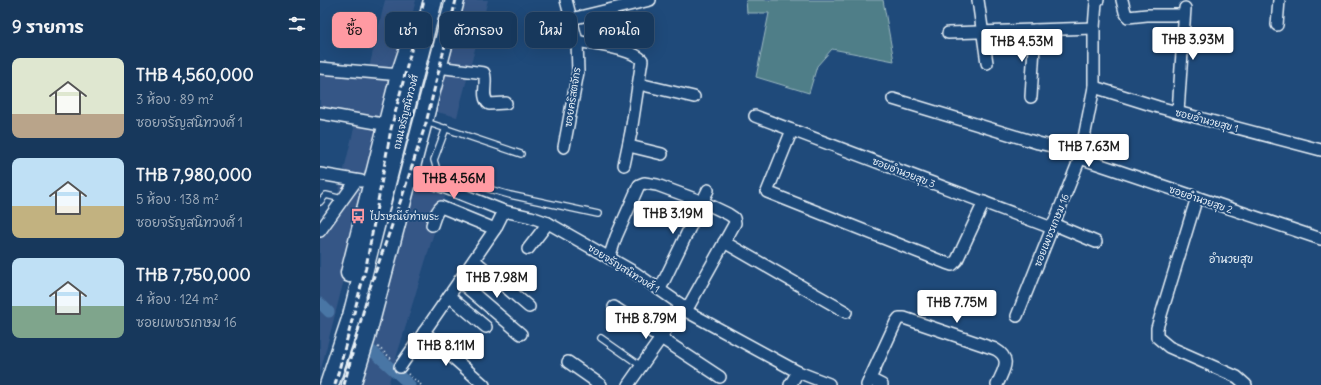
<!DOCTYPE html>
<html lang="th">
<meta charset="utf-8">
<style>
body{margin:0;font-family:Delius,"Playpen Sans Thai",sans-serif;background:#203f62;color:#f1f3f6;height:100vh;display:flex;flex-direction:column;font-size:15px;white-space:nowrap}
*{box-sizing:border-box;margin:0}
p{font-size:13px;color:#9eacbb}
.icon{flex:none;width:22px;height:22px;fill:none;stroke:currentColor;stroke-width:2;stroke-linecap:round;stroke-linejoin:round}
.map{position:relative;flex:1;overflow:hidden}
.panel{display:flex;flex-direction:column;background:#17385c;width:320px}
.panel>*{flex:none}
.hud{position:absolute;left:12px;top:12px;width:380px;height:36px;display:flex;gap:8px}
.price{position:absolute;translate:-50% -34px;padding:0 9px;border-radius:4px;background:#fff;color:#222;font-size:13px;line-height:26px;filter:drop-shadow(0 1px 2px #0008)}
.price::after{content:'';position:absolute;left:50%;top:24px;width:12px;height:9px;margin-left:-6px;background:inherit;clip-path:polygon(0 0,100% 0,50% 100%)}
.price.selected{background:#ff9aa2;color:#111}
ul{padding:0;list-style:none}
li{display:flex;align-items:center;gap:12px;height:100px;padding:0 12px}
li span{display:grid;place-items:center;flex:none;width:112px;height:80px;border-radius:8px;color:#555}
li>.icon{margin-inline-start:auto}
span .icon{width:48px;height:48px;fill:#fffc;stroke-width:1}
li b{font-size:17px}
h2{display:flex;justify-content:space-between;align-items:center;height:48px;padding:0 12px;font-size:17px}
.pill{padding:0 14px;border-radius:8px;background:#17385c;box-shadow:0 4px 16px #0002,0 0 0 1px #365272;font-size:14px;line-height:36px}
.pill.selected{background:#ff9aa2;color:#111}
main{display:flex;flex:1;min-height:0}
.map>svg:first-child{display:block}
.built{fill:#345786}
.green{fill:#4f7e88;stroke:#9cb8c0}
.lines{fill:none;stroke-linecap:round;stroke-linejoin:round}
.canal{stroke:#4a76a5;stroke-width:11}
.service-casing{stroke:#e8f1f8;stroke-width:8}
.minor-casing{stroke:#e8f1f8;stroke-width:14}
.primary-casing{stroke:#e8f1f8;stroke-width:21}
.path{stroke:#e8f1f8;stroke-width:2;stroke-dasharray:1 3;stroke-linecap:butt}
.service{stroke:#1f4a7a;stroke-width:5.5}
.minor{stroke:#1f4a7a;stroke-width:11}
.primary{stroke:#1f4a7a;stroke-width:18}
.rail{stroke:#e8f1f8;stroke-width:3;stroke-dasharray:6 3;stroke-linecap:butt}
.labels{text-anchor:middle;stroke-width:4;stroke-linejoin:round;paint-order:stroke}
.street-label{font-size:10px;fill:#e8f1f8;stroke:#1f4a7a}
.poi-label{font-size:10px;fill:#e8f1f8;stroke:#1f4a7a;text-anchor:start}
.neighbourhood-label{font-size:11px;fill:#e8f1f8;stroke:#1f4a7a}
</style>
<main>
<section class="panel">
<h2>9 รายการ<svg class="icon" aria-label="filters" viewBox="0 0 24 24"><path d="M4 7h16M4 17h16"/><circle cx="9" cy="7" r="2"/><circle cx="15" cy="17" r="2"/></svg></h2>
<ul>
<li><span style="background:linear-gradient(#dfe7d0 70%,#b9a48a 0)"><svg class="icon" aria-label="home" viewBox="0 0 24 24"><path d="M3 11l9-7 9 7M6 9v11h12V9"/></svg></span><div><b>THB 4,560,000</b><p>3 ห้อง · 89 m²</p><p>ซอยจรัญสนิทวงศ์ 1</p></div></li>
<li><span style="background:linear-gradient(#bfe0f5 60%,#c2b280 0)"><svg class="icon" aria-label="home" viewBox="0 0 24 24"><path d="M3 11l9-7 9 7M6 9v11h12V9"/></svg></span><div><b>THB 7,980,000</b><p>5 ห้อง · 138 m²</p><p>ซอยจรัญสนิทวงศ์ 1</p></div></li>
<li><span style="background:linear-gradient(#bfe0f5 60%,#7fa58c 0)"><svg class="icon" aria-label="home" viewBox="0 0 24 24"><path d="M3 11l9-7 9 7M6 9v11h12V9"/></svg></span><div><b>THB 7,750,000</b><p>4 ห้อง · 124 m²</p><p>ซอยเพชรเกษม 16</p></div></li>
</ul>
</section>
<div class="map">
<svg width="1001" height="385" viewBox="0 0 1001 385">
<rect width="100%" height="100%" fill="#1f4a7a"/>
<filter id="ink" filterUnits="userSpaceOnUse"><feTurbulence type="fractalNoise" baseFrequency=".025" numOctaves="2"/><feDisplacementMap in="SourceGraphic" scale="8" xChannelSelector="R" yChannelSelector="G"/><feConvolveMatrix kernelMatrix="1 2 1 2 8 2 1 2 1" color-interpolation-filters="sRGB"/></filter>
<g filter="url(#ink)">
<g class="built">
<path d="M 65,0 L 96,0 L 0,373 L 0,222 L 18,194 L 37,116 L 0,112 L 0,62 L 49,68 Z"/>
<path d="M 141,0 L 168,0 L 137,117 L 113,111 Z"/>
<path d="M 91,178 L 126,193 L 68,385 L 35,385 Z"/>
</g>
<path class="green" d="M 426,0 L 563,0 L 574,61 L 512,49 L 497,66 L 489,93 L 436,77 L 449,13 L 427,13 Z"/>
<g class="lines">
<g class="canal">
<path d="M 0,303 L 9,312"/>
<path d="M 51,350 L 90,385"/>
</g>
<g class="service-casing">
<g id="service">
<path d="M 106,122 L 201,154"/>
<path d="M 126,128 L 114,160 L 117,170 L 127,177 L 190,195 L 278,214"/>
<path d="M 0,202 L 6,195 L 22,199"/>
<path d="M 281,338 L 321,366"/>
</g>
</g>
<g class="minor-casing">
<g id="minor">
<path d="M 658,0 L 667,63"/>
<path d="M 802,0 L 805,12 L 808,17 L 827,15 L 864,15"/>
<path d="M 251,19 L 330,0"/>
<path d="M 957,25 L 959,0"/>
<path d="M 628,33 L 774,28"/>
<path d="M 257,41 C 274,45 311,48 322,60 L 311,132 L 304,165"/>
<path d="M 118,67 L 164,73 C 168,83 160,96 169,104 L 186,103"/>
<path d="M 0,68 L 80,75"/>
<path d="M 319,84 L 374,97"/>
<path d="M 774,87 L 838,107 L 1001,150"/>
<path d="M 711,97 L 715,30"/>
<path d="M 573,99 L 718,143 L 762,153"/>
<path d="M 858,112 L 865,8"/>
<path d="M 0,113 L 68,125"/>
<path d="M 435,116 L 732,228"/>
<path d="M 472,130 L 447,192 L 626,263 L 632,265 L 637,260 L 664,202"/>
<path d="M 309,146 L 342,154"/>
<path d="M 244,147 L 258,72 L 257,41 L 246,0"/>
<path d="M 760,158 L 1001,239"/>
<path d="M 0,174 L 41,181"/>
<path d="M 90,174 L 184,211 L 211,217 L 228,223 L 314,272 L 360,304 L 366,311 L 478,372 L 509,384"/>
<path d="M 877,197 L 837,328 L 837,337 L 849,347 L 917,377 L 926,385"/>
<path d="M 733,224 L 776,242"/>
<path d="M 112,225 C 114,219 116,211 121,207 L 175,229"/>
<path d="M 0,231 L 36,181"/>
<path d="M 404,242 L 526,312"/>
<path d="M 208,249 L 228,223"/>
<path d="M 289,258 L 296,237 L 319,185 L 324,183 L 337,185 L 383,202 L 408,214 L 414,218 L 415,223 L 366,311"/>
<path d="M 154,260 L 209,307"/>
<path d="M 139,281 L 201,334"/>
<path d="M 340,289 L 388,190"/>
<path d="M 129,296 L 166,327"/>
<path d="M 294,307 L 400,377"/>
<path d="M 697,316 L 760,158 L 774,87 L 774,28 L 776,2 L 778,0"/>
<path d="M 104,332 L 164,385"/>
<path d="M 248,362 L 281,385"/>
<path d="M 80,367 L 175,229 L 184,211"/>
<path d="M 550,379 L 562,385"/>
<path d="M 308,385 L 341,338 L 360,304"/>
<path d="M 470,385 L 478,372"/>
<path d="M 547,385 L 576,322 L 579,318 L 584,318 L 675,349 C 693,359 683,370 677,385"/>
</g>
</g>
<g class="primary-casing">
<g id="primary">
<path d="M 30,273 L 80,75 L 92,39"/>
<path d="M 9,385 L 32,316 L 113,0"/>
<path d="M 31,385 L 46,337 L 135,0"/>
</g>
</g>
<g class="path">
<path d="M 58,347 L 73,360"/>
<path d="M 88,374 L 101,385"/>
</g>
<use href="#service" class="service"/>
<use href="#minor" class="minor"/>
<use href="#primary" class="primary"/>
<g class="rail">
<path d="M 15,385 L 46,267 L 71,129 L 104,0"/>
<path d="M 24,385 L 48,293 L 84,191 L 106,123 L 136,0"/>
</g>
</g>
</g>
<defs>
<g id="bus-bare" transform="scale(1.2)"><path d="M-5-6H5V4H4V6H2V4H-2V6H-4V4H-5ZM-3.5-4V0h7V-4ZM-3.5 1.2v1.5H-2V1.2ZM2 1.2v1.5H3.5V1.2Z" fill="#ff9aa2" stroke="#1f4a7a" stroke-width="2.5" paint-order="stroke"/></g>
</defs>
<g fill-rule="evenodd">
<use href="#bus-bare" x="38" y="216"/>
</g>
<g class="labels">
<g class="street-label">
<text transform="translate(252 97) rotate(-81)" y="4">ซอยคริสตจักร</text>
<text transform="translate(85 112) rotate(-76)" y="4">ถนนจรัญสนิทวงศ์</text>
<text transform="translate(887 120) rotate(15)" y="4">ซอยอำนวยสุข 1</text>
<text transform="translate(584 172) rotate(21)" y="4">ซอยอำนวยสุข 3</text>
<text transform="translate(881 199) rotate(19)" y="4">ซอยอำนวยสุข 2</text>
<text transform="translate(731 230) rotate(-68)" y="4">ซอยเพชรเกษม 16</text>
<text transform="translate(304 268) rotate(32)" y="4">ซอยจรัญสนิทวงศ์ 1</text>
</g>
<g class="poi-label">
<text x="50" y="220">ไปรษณีย์ท่าพระ</text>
</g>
<g class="neighbourhood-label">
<text x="911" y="263">อำนวยสุข</text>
</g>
</g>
</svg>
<b class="price" style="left:873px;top:61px">THB 3.93M</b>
<b class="price" style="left:702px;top:63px">THB 4.53M</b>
<b class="price" style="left:769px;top:168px">THB 7.63M</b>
<b class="price selected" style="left:134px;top:200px">THB 4.56M</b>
<b class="price" style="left:353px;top:235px">THB 3.19M</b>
<b class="price" style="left:177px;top:299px">THB 7.98M</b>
<b class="price" style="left:637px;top:324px">THB 7.75M</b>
<b class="price" style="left:326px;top:340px">THB 8.79M</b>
<b class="price" style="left:126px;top:367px">THB 8.11M</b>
<div class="hud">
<a class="pill selected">ซื้อ</a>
<a class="pill">เช่า</a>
<a class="pill">ตัวกรอง</a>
<a class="pill">ใหม่</a>
<a class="pill">คอนโด</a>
</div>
</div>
</main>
